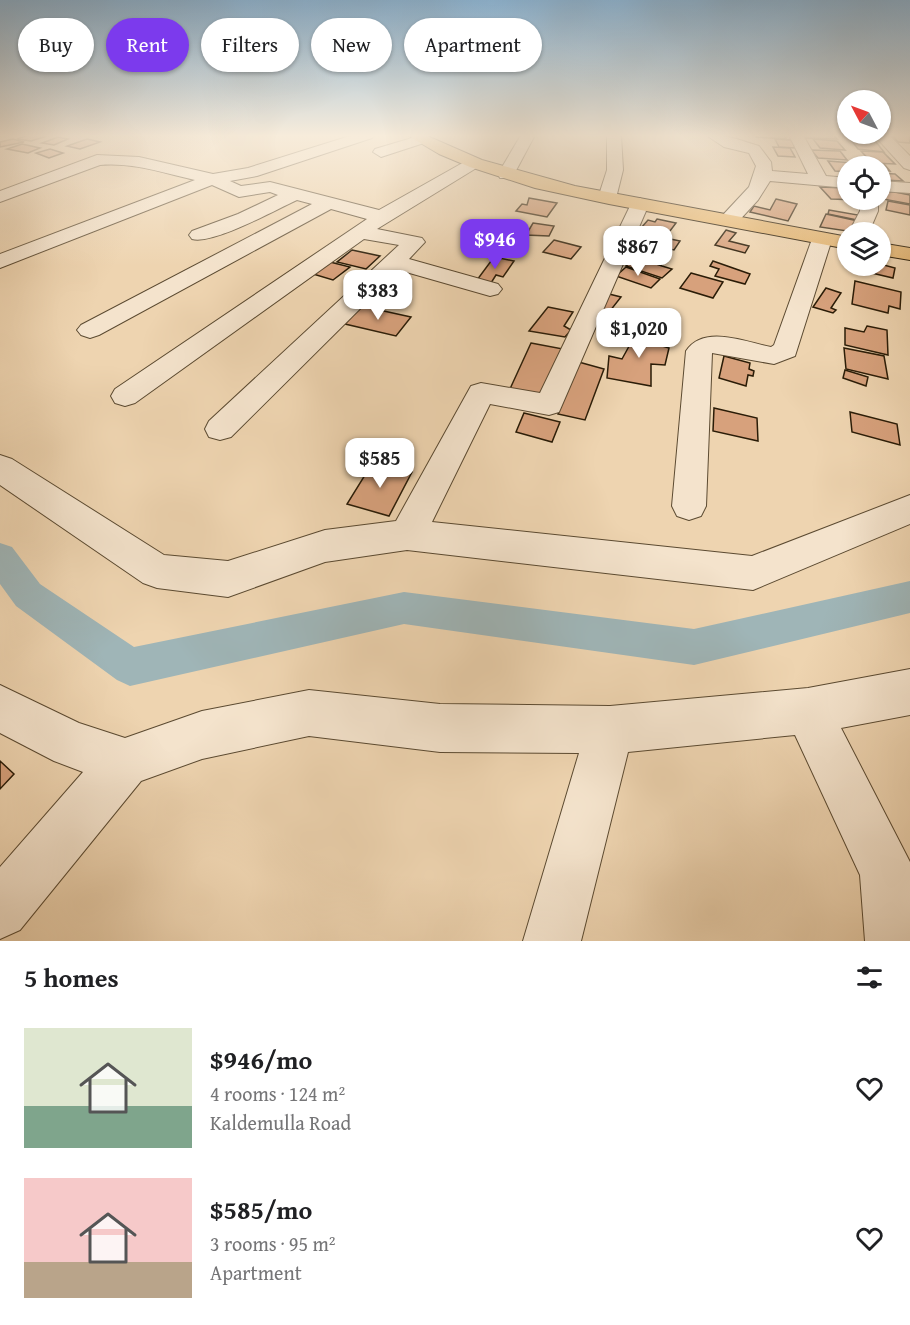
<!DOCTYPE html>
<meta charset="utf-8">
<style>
body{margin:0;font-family:"Gentium Book Plus",serif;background:#f6f6f6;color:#202124;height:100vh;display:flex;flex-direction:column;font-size:22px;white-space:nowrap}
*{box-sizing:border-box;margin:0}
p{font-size:20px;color:#757577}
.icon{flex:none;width:33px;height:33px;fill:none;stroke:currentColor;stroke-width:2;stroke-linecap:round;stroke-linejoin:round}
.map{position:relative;height:941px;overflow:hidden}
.side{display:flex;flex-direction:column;background:#fff;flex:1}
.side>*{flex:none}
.top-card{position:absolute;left:18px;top:18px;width:600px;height:54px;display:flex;gap:12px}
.needle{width:39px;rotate:311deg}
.fabs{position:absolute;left:837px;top:90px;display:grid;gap:12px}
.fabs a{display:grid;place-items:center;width:54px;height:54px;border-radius:50%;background:#fff;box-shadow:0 2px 4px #0004;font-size:30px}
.price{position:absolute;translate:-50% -51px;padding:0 14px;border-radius:12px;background:#fff;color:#222;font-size:20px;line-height:39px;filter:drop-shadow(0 2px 3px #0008)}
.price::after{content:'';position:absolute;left:50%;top:36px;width:18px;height:14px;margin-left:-9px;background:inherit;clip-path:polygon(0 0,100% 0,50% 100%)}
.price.selected{background:#7c3aed;color:#fff}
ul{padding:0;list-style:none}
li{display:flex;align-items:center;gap:18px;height:150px;padding:0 24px}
li span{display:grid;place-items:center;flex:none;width:168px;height:120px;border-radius:0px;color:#555}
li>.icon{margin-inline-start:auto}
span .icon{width:72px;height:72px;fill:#fffc;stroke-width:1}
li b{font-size:26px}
h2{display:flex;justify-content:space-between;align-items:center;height:72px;padding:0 24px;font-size:26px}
.chip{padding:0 21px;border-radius:27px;background:#fff;box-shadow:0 2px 4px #0004;font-size:21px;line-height:54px}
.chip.selected{background:#7c3aed;color:#fff}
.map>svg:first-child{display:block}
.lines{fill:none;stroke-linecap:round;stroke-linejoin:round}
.canal{fill:#9fb5b7;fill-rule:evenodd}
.building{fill:#d7a17c;stroke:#2a1c07;stroke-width:1.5}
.minor-casing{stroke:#5b4a31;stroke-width:2}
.major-casing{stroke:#2a1c07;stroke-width:2}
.minor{fill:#f4e3cc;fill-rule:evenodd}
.major{fill:#e7ba78;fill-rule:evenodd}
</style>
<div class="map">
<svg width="910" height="941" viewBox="0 0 910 941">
<rect width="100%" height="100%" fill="#eed4b0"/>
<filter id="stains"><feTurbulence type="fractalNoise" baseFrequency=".00333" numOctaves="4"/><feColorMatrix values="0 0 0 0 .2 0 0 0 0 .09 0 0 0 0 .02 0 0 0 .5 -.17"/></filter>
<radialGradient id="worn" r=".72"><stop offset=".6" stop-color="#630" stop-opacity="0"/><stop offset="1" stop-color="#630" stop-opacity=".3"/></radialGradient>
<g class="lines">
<path class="canal" d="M 0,543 L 12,547 L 40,584 L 134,647 L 404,592 L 694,629 L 910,581 L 910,613 L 694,665 L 404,624 L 130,686 L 117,680 L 16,606 L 0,584 Z"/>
</g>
<g class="building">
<path d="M 29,135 L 50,135 L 31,141 L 17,139 Z"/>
<path d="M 755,135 L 784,135 L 786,139 L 756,137 Z"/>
<path d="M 803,135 L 833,135 L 837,139 L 806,138 Z"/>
<path d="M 892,135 L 909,135 L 910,143 L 898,142 Z"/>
<path d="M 58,137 L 68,139 L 54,145 L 42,143 Z"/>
<path d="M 13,139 L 24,142 L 0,147 L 0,142 Z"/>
<path d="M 87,139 L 100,142 L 80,149 L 67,146 Z"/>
<path d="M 775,139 L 791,140 L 796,148 L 779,147 Z"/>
<path d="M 813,139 L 837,141 L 845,150 L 820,148 Z"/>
<path d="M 851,140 L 876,142 L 884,152 L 858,149 Z"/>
<path d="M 22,144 L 40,148 L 28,153 L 7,149 Z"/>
<path d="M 773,147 L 790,148 L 795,157 L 778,156 Z"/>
<path d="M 50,149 L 63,153 L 49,158 L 36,153 Z"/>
<path d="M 811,150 L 840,151 L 847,160 L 818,158 Z"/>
<path d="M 861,151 L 883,152 L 895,164 L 872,163 Z"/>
<path d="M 828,161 L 853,163 L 856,166 L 848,166 L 848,172 L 835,171 Z"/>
<path d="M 861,162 L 884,164 L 890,171 L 880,170 L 880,166 L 864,166 Z"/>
<path d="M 880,173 L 895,174 L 903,181 L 884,180 Z"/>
<path d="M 820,187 L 846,188 L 848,200 L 858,200 L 831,199 Z"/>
<path d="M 885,190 L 910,195 L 910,204 L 883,199 Z"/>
<path d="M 529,198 L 557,203 L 547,217 L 516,211 L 522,204 L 527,205 Z"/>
<path d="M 776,199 L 797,204 L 788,221 L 750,212 L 754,206 L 770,210 Z"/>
<path d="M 888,201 L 910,205 L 910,215 L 886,210 Z"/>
<path d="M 829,210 L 858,215 L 857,220 L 828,214 Z"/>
<path d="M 826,214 L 858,221 L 854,232 L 820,227 Z"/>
<path d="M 657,219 L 676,223 L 667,235 L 641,228 L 648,220 L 655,222 Z"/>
<path d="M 533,223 L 554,226 L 549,236 L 526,235 Z"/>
<path d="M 726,230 L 736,233 L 729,241 L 749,246 L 745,253 L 715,245 Z"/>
<path d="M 656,236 L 680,241 L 674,250 L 666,248 L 664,251 L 643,246 L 647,240 L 653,241 Z"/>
<path d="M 554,240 L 581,247 L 571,259 L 543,252 Z"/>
<path d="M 352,250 L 380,256 L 366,269 L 337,262 Z"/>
<path d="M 494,257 L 514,261 L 503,277 L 496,275 L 491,283 L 477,280 Z"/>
<path d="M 636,257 L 662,266 L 672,269 L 662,278 L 626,266 Z"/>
<path d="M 713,261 L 750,274 L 745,284 L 715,276 L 719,269 L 710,266 Z"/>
<path d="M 330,262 L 350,267 L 333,280 L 313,274 Z"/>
<path d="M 880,264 L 895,268 L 893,278 L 863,271 L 864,266 Z"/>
<path d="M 626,267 L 660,279 L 651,288 L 616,276 Z"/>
<path d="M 691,273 L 723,282 L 713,298 L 680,288 Z"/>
<path d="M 855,281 L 901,292 L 900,309 L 889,306 L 888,313 L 852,304 Z"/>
<path d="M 826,288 L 841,293 L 831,308 L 836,310 L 833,313 L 813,307 Z"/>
<path d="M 605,293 L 621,297 L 610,311 L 594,306 Z"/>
<path d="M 361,306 L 411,317 L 396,336 L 345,324 Z"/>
<path d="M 548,307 L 573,312 L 564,326 L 571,330 L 565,337 L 529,331 Z"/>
<path d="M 867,326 L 887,330 L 888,355 L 845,345 L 845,328 L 864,332 Z"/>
<path d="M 638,330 L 664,333 L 652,343 L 669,348 L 665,365 L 651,364 L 651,386 L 607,378 L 609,356 L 622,359 Z"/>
<path d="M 531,343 L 563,349 L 546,399 L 509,391 Z"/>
<path d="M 844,348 L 884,356 L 888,379 L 846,369 Z"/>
<path d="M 724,356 L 750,363 L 749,369 L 754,371 L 753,376 L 748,375 L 746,386 L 719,378 Z"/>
<path d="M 575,361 L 604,369 L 585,420 L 558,414 Z"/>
<path d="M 845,370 L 868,377 L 866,386 L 843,378 Z"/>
<path d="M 714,408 L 757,418 L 758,441 L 713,431 Z"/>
<path d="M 850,412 L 897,424 L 900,445 L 852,432 Z"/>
<path d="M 524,413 L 560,422 L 552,442 L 516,432 Z"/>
<path d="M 373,462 L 412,472 L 389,516 L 347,504 Z"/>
<path d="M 0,761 L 14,774 L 0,789 Z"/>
</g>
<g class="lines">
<g class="minor-casing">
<g id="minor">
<path d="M 353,135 L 374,135 L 372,138 L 257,176 L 230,181 L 241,186 L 270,182 L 379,210 L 466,161 L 478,161 L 480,164 L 478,167 L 377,229 L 422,238 L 425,242 L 409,259 L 498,284 L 502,289 L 498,294 L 490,296 L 399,270 L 231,437 L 220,440 L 209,437 L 205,429 L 209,421 L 399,245 L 364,239 L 135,403 L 125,406 L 115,403 L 111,396 L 115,389 L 367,219 L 331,209 L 99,335 L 90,338 L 81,335 L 77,330 L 81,325 L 312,204 L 297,200 C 275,210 213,245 192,239 L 189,235 L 192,231 L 238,214 L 278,195 L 270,192 L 239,197 L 212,185 L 0,268 L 0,254 L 195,180 C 164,173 132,162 100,165 L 0,202 L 0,191 L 97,155 L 139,157 L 213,174 L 248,168 Z"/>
<path d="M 422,135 L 429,139 L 427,142 L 381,157 L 373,152 L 375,149 Z"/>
<path d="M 521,135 L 535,135 L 512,178 L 500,178 L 498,174 Z"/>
<path d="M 607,135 L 621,135 L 623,170 L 616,198 L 607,203 L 598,198 L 607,170 Z"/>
<path d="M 706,135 C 723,133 742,141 759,146 L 771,162 L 772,171 L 808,174 L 789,135 L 803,135 L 826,176 L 848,178 L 848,188 L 770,181 L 758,200 L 735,225 L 721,225 L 718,221 L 721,217 L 749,187 L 756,166 L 749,153 L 724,147 Z"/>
<path d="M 874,135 L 889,135 L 910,156 L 910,170 L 904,168 Z"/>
<path d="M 880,181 L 910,183 L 910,193 L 880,191 Z"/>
<path d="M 640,198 L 649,204 L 559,412 L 549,415 L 490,404 L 432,522 L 752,556 L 910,495 L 910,524 L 753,590 L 407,550 L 325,562 L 228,597 L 157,588 L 143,583 L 0,485 L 0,455 L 12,459 L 164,555 L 228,561 L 325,530 L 396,521 L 471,386 L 481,383 L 540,393 L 631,204 Z"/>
<path d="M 860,200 L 878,200 L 878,211 L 869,232 L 849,232 L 860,211 Z"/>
<path d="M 822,233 L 829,235 L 832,239 L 795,356 L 774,364 L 712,353 L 706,506 L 701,516 L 689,520 L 677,516 L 672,506 L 686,351 C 704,324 745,342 771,347 L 774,345 L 812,239 L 815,235 Z"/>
<path d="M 910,669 L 910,715 L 841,728 L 910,862 L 910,941 L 865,941 L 860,875 L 795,735 L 628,752 L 581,941 L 523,941 L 579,753 L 440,752 L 309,736 L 202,759 L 141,781 L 20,930 L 0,939 L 0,867 L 83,772 L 54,761 L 0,733 L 0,685 L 79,723 L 125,738 L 202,711 L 309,690 L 440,704 L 610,706 L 808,688 Z"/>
</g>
</g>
<g class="major-casing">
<g id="major">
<path d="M 407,135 L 425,135 L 482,160 L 575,186 L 848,237 L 848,249 L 609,204 L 535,188 L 470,167 L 439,154 Z"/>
<path d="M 880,243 L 910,248 L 910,260 L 880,255 Z"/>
</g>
</g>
<use href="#minor" class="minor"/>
<use href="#major" class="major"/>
</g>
<linearGradient id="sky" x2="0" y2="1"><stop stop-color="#8bb4d4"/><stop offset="0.51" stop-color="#f7ecdb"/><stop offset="1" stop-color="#f7ecdb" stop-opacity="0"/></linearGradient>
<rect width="910" height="266" fill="url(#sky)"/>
<rect width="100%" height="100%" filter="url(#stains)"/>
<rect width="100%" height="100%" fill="url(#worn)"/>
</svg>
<div class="fabs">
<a><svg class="needle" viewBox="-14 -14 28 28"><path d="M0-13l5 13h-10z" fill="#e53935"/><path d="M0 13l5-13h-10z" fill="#757577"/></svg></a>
<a><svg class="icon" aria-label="locate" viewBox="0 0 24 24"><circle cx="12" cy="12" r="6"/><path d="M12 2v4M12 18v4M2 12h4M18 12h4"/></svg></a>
<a><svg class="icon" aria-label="layers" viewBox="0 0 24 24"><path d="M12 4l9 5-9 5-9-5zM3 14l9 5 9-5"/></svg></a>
</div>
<b class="price selected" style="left:495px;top:270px">$946</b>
<b class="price" style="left:638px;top:277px">$867</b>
<b class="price" style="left:378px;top:321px">$383</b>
<b class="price" style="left:639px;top:359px">$1,020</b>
<b class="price" style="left:380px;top:489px">$585</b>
<div class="top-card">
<a class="chip">Buy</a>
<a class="chip selected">Rent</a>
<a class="chip">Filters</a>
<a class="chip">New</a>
<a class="chip">Apartment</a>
</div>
</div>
<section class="side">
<h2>5 homes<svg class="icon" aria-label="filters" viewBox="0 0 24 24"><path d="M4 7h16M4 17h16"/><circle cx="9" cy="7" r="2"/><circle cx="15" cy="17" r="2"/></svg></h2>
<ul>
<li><span style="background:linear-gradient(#dfe7d0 65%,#7fa58c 0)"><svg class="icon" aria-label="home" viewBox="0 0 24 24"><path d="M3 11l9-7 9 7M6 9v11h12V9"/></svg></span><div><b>$946/mo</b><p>4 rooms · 124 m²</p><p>Kaldemulla Road</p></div><svg class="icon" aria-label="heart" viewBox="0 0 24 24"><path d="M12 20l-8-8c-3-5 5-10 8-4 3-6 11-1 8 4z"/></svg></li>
<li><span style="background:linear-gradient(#f6c9c9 70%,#b9a48a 0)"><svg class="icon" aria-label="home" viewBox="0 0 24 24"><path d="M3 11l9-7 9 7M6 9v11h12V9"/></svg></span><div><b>$585/mo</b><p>3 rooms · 95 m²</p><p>Apartment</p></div><svg class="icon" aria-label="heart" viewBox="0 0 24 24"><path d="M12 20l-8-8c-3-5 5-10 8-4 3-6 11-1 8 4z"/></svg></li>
</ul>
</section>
